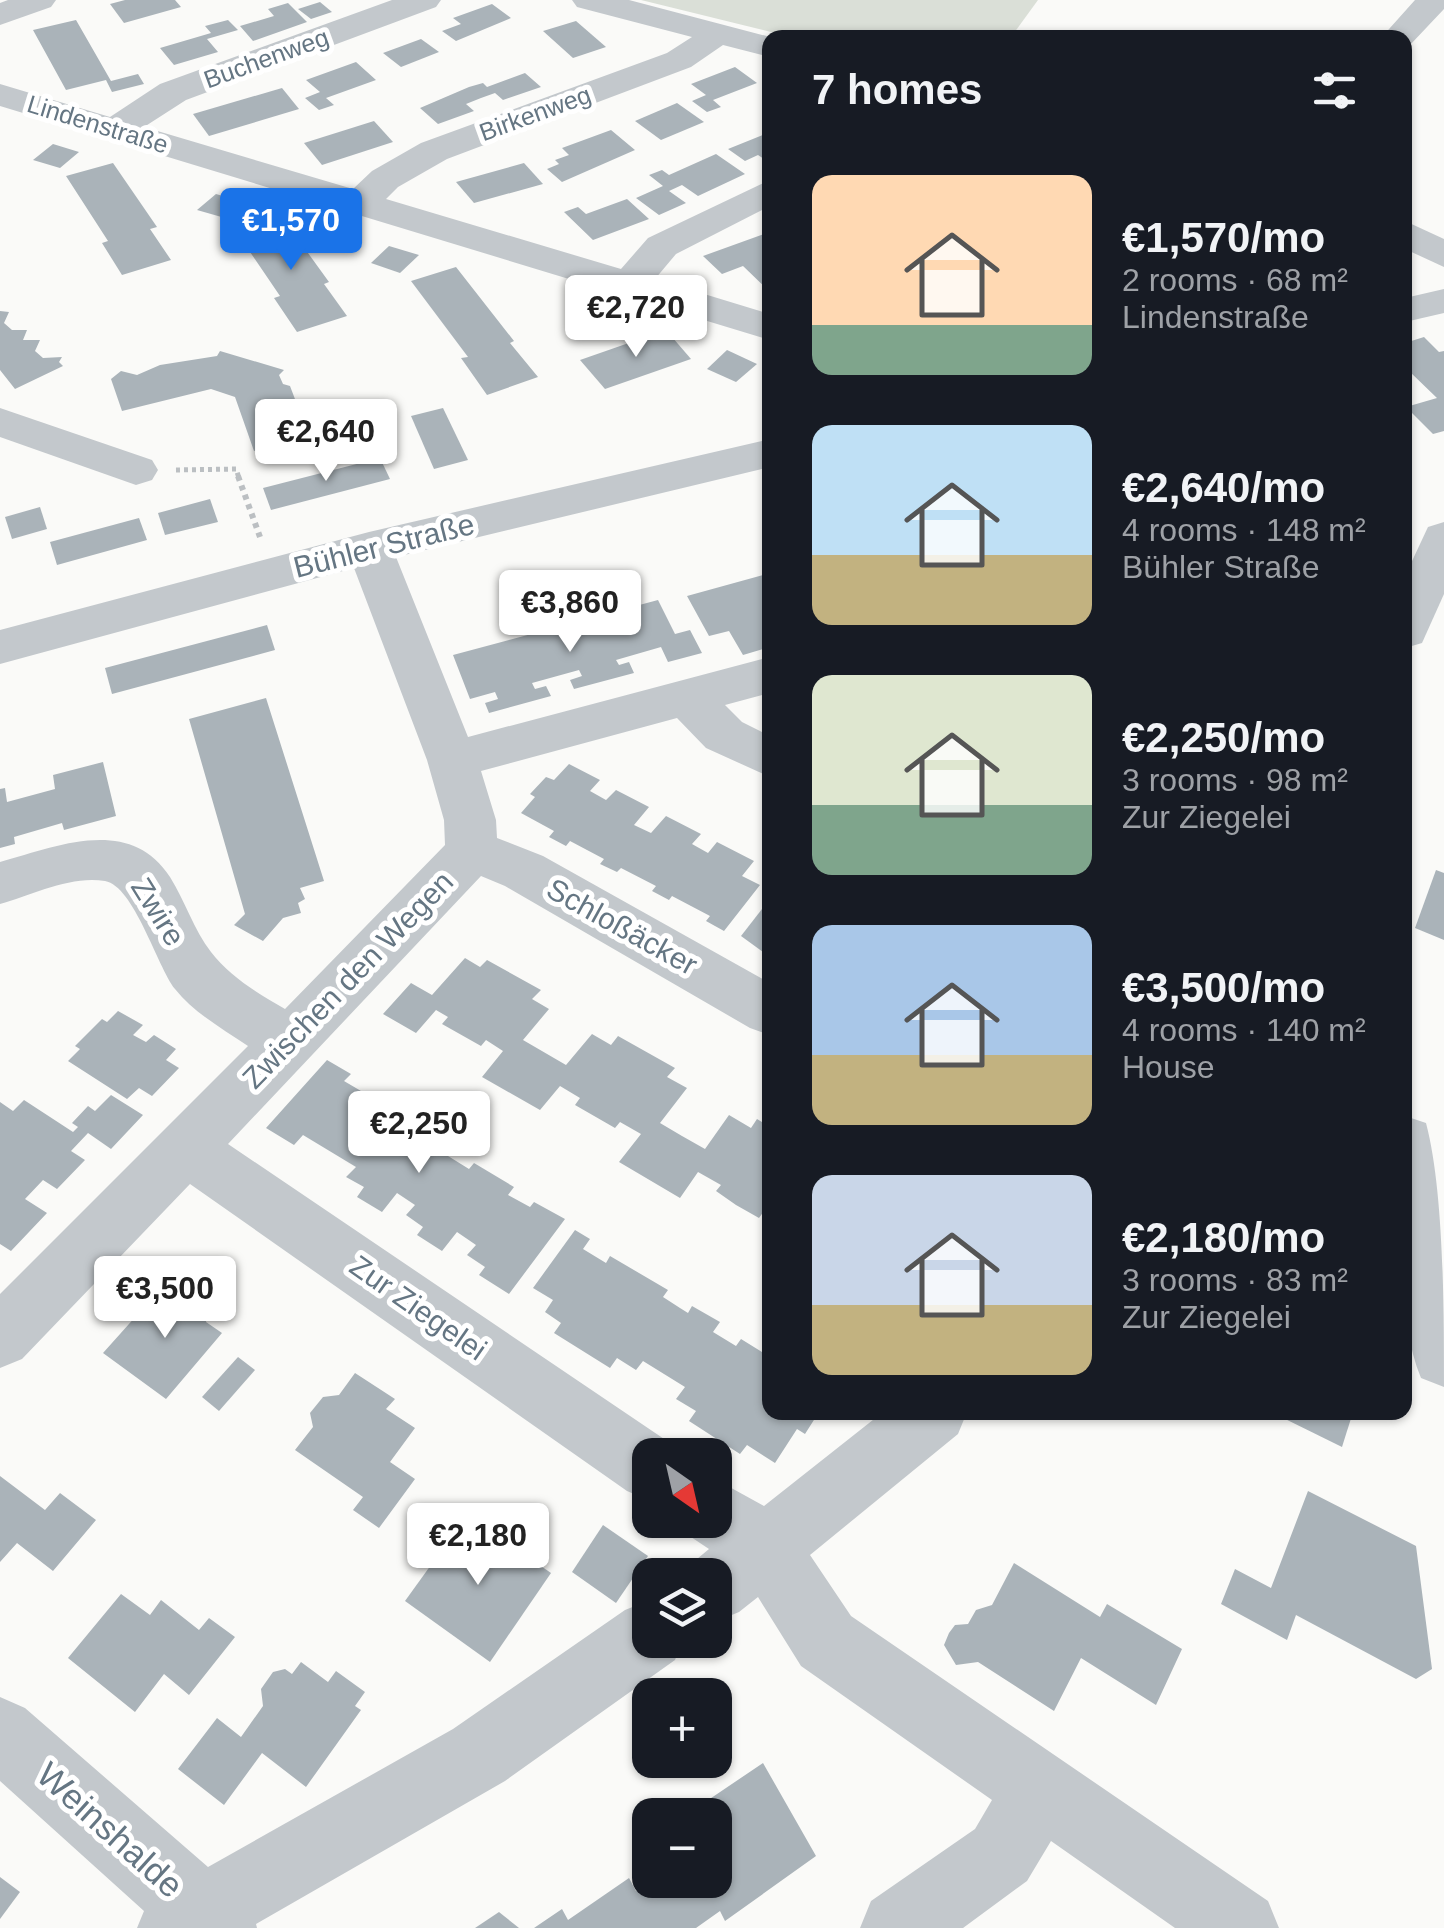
<!DOCTYPE html>
<meta charset="utf-8">
<style>
body{margin:0;font-family:Arial,sans-serif;background:#20242c;color:#f1f3f6;height:100vh;display:flex;flex-direction:column;font-size:38px;white-space:nowrap}
*{box-sizing:border-box;margin:0}
p{font-size:32px;color:#9ea1a6}
.icon{flex:none;width:55px;height:55px;fill:none;stroke:currentColor;stroke-width:2;stroke-linecap:round;stroke-linejoin:round}
.map{position:relative;flex:1;overflow:hidden}
.sheet{position:absolute;left:762px;top:30px;width:650px;height:1390px;display:flex;flex-direction:column;background:#171b24;border-radius:20px;box-shadow:0 2px 8px #0004}
.sheet>*{flex:none}
.needle{width:65px;rotate:146deg}
.controls{position:absolute;left:632px;top:1438px;display:grid;gap:20px}
.controls a{display:grid;place-items:center;width:100px;height:100px;border-radius:20px;background:#171b24;box-shadow:0 2px 8px #0004;font-size:50px}
.price{position:absolute;translate:-50% -85px;padding:0 22px;border-radius:10px;background:#fff;color:#222;font-size:32px;line-height:65px;filter:drop-shadow(0 2px 5px #0008)}
.price::after{content:'';position:absolute;left:50%;top:60px;width:30px;height:22px;margin-left:-15px;background:inherit;clip-path:polygon(0 0,100% 0,50% 100%)}
.price.current{background:#1a73e8;color:#fff}
ul{padding:0;list-style:none}
li{display:flex;align-items:center;gap:30px;height:250px;padding:0 50px}
li span{display:grid;place-items:center;flex:none;width:280px;height:200px;border-radius:20px;color:#555}
li>.icon{margin-inline-start:auto}
span .icon{width:120px;height:120px;fill:#fffc;stroke-width:1}
li b{font-size:42px}
h2{display:flex;justify-content:space-between;align-items:center;height:120px;padding:0 50px;font-size:42px}
.map>svg:first-child{display:block}
.green{fill:#dadfd7}
.building{fill:#aab3b9}
.lines{fill:none;stroke-linecap:round;stroke-linejoin:round}
.path-far1{stroke:#bbbfc2;stroke-width:5;stroke-dasharray:4 4;stroke-linecap:butt}
.path{stroke:#bbbfc2;stroke-width:6;stroke-dasharray:5 5;stroke-linecap:butt}
.minor{fill:#c3c8cc;fill-rule:evenodd}
.labels{text-anchor:middle;stroke-width:10;stroke-linejoin:round;paint-order:stroke}
.far-street-label{font-size:25px;fill:#657683;stroke:#fff}
.street-label{font-size:30px;fill:#657683;stroke:#fff}
.near-street-label{font-size:35px;fill:#657683;stroke:#fff}
</style>
<div class="map">
<svg width="1444" height="1928" viewBox="0 0 1444 1928">
<rect width="100%" height="100%" fill="#fafaf8"/>
<path class="green" d="M 641,0 L 1038,0 L 1011,37 L 791,37 Z"/>
<g class="building">
<path d="M 125,0 L 175,0 L 181,7 L 124,23 L 110,4 Z"/>
<path d="M 320,2 L 332,12 L 311,19 L 298,9 Z"/>
<path d="M 288,3 L 307,22 L 253,41 L 240,26 L 274,16 L 268,9 Z"/>
<path d="M 492,4 L 511,18 L 456,41 L 442,31 L 461,24 L 453,18 Z"/>
<path d="M 76,20 L 111,81 L 138,74 L 144,84 L 112,92 L 106,80 L 66,90 L 33,30 Z"/>
<path d="M 228,20 L 238,30 L 207,39 L 218,52 L 174,65 L 160,48 L 211,33 L 205,26 Z"/>
<path d="M 576,21 L 606,47 L 573,58 L 543,31 Z"/>
<path d="M 421,39 L 439,52 L 401,67 L 383,53 Z"/>
<path d="M 356,62 L 376,80 L 326,98 L 334,105 L 319,110 L 305,98 L 320,92 L 306,80 Z"/>
<path d="M 735,67 L 757,83 L 713,100 L 721,107 L 707,112 L 692,101 L 706,95 L 691,84 Z"/>
<path d="M 525,73 L 541,87 L 503,100 L 495,93 L 481,98 L 466,104 L 474,111 L 438,124 L 420,108 L 469,87 L 483,83 L 487,87 Z"/>
<path d="M 282,88 L 299,109 L 209,136 L 193,114 Z"/>
<path d="M 677,103 L 704,122 L 661,140 L 635,121 Z"/>
<path d="M 374,121 L 393,142 L 322,165 L 304,143 Z"/>
<path d="M 611,130 L 635,150 L 562,182 L 547,169 L 559,164 L 555,160 L 569,155 L 562,148 Z"/>
<path d="M 770,132 L 770,163 L 758,155 L 745,161 L 728,149 Z"/>
<path d="M 53,144 L 79,152 L 60,168 L 33,160 Z"/>
<path d="M 716,154 L 745,174 L 698,196 L 682,185 L 669,191 L 686,203 L 659,215 L 636,198 L 663,186 L 649,175 L 662,170 L 669,175 Z"/>
<path d="M 113,163 L 157,227 L 150,229 L 171,260 L 122,275 L 102,243 L 108,241 L 66,176 Z"/>
<path d="M 524,163 L 543,184 L 474,203 L 456,182 Z"/>
<path d="M 216,194 L 243,202 L 225,218 L 197,210 Z"/>
<path d="M 627,199 L 649,219 L 593,240 L 564,212 L 578,207 L 586,214 Z"/>
<path d="M 279,213 L 329,282 L 324,284 L 347,316 L 297,332 L 274,298 L 280,296 L 233,227 Z"/>
<path d="M 764,234 L 770,239 L 770,292 L 743,266 L 722,274 L 703,256 Z"/>
<path d="M 389,246 L 419,255 L 400,273 L 371,263 Z"/>
<path d="M 456,267 L 514,341 L 510,343 L 538,377 L 487,395 L 461,358 L 468,357 L 411,281 Z"/>
<path d="M 0,311 L 9,312 L 4,323 L 12,330 L 27,330 L 23,340 L 40,340 L 35,351 L 43,358 L 62,357 L 59,362 L 63,366 L 15,389 L 0,370 Z"/>
<path d="M 666,330 L 691,359 L 605,389 L 580,360 Z"/>
<path d="M 1424,337 L 1439,352 L 1444,351 L 1444,431 L 1433,434 L 1406,407 L 1437,398 L 1409,371 L 1405,372 L 1405,343 Z"/>
<path d="M 727,350 L 757,364 L 736,382 L 707,369 Z"/>
<path d="M 220,351 L 284,370 L 279,375 L 283,384 L 290,386 L 298,407 L 293,413 L 298,423 L 315,428 L 310,437 L 254,451 L 235,397 L 211,389 L 122,411 L 111,379 L 121,371 L 137,375 L 160,365 L 217,356 Z"/>
<path d="M 443,408 L 468,460 L 434,469 L 411,416 Z"/>
<path d="M 380,458 L 390,479 L 271,510 L 263,488 Z"/>
<path d="M 210,499 L 218,522 L 165,535 L 158,513 Z"/>
<path d="M 40,507 L 47,529 L 12,539 L 5,517 Z"/>
<path d="M 139,518 L 147,540 L 57,565 L 50,542 Z"/>
<path d="M 770,573 L 770,647 L 743,655 L 729,631 L 709,636 L 687,596 Z"/>
<path d="M 658,600 L 675,634 L 690,630 L 702,653 L 668,662 L 661,647 L 616,660 L 619,665 L 629,662 L 634,673 L 574,689 L 570,680 L 582,676 L 579,670 L 532,683 L 535,689 L 546,686 L 551,696 L 489,713 L 485,703 L 498,699 L 495,692 L 470,699 L 453,655 Z"/>
<path d="M 267,625 L 275,650 L 112,694 L 105,668 Z"/>
<path d="M 266,698 L 324,881 L 300,888 L 305,899 L 298,903 L 301,913 L 283,918 L 263,941 L 234,925 L 245,914 L 189,719 Z"/>
<path d="M 103,762 L 116,816 L 64,830 L 62,823 L 14,837 L 15,844 L 0,848 L 0,789 L 5,788 L 7,802 L 55,789 L 53,775 Z"/>
<path d="M 569,764 L 600,780 L 590,791 L 606,800 L 616,790 L 649,807 L 634,825 L 651,833 L 666,816 L 701,834 L 692,844 L 708,853 L 717,842 L 754,861 L 742,876 L 760,885 L 724,931 L 706,921 L 710,916 L 672,896 L 669,900 L 652,891 L 656,886 L 621,868 L 617,872 L 600,864 L 604,859 L 570,841 L 566,846 L 549,837 L 554,831 L 521,813 L 535,797 L 530,794 L 546,777 L 554,780 Z"/>
<path d="M 1436,870 L 1444,873 L 1444,940 L 1415,928 Z"/>
<path d="M 762,909 L 770,914 L 770,957 L 741,936 Z"/>
<path d="M 465,958 L 480,967 L 487,960 L 541,990 L 532,999 L 549,1009 L 523,1040 L 566,1065 L 592,1034 L 611,1045 L 618,1036 L 675,1068 L 667,1077 L 687,1088 L 660,1123 L 682,1136 L 705,1149 L 729,1115 L 751,1128 L 757,1119 L 770,1127 L 770,1214 L 764,1211 L 759,1218 L 736,1205 L 716,1191 L 721,1185 L 698,1172 L 680,1198 L 619,1162 L 641,1134 L 620,1122 L 615,1128 L 575,1105 L 580,1098 L 560,1086 L 540,1110 L 482,1077 L 503,1051 L 486,1040 L 481,1046 L 442,1024 L 448,1017 L 436,1010 L 416,1033 L 383,1014 L 411,983 L 432,995 Z"/>
<path d="M 118,1011 L 143,1025 L 133,1035 L 146,1042 L 154,1035 L 176,1049 L 166,1060 L 179,1068 L 152,1096 L 139,1088 L 127,1099 L 68,1061 L 80,1049 L 75,1046 L 102,1019 L 107,1022 Z"/>
<path d="M 327,1060 L 351,1074 L 344,1081 L 395,1111 L 389,1119 L 408,1130 L 413,1124 L 455,1148 L 448,1156 L 469,1169 L 474,1163 L 514,1187 L 508,1195 L 530,1207 L 534,1202 L 565,1219 L 509,1294 L 479,1275 L 485,1267 L 467,1255 L 476,1245 L 457,1232 L 442,1251 L 417,1235 L 423,1227 L 406,1215 L 415,1205 L 397,1193 L 382,1212 L 357,1197 L 364,1187 L 346,1177 L 356,1167 L 303,1135 L 294,1145 L 266,1128 Z"/>
<path d="M 111,1095 L 143,1115 L 111,1149 L 88,1133 L 71,1151 L 85,1160 L 57,1189 L 43,1180 L 25,1199 L 47,1213 L 11,1251 L 0,1244 L 0,1102 L 13,1111 L 24,1100 L 73,1132 L 78,1127 L 72,1123 L 88,1106 L 95,1111 Z"/>
<path d="M 575,1230 L 590,1239 L 583,1249 L 606,1263 L 610,1256 L 668,1290 L 663,1297 L 680,1308 L 688,1313 L 692,1306 L 720,1322 L 713,1332 L 736,1346 L 741,1339 L 770,1357 L 770,1412 L 819,1412 L 805,1434 L 797,1429 L 775,1463 L 747,1445 L 740,1454 L 689,1421 L 696,1411 L 676,1399 L 685,1387 L 643,1361 L 636,1370 L 617,1358 L 610,1368 L 554,1333 L 561,1323 L 545,1312 L 553,1300 L 533,1288 Z"/>
<path d="M 163,1286 L 182,1299 L 194,1295 L 209,1304 L 206,1322 L 222,1333 L 166,1399 L 103,1353 Z"/>
<path d="M 238,1357 L 255,1370 L 219,1411 L 202,1397 Z"/>
<path d="M 355,1373 L 395,1399 L 386,1409 L 415,1428 L 390,1462 L 415,1479 L 379,1528 L 353,1510 L 363,1497 L 295,1450 L 313,1427 L 310,1413 L 323,1397 L 339,1395 Z"/>
<path d="M 1271,1412 L 1353,1412 L 1342,1447 Z"/>
<path d="M 0,1476 L 45,1510 L 60,1493 L 96,1520 L 53,1571 L 17,1543 L 0,1562 Z"/>
<path d="M 1308,1491 L 1416,1546 L 1432,1669 L 1416,1679 L 1296,1615 L 1287,1640 L 1221,1604 L 1235,1569 L 1271,1588 Z"/>
<path d="M 467,1515 L 551,1573 L 490,1662 L 405,1601 Z"/>
<path d="M 603,1525 L 648,1556 L 616,1603 L 572,1572 Z"/>
<path d="M 1014,1563 L 1100,1617 L 1107,1604 L 1182,1649 L 1156,1705 L 1081,1658 L 1054,1711 L 978,1662 L 956,1665 L 944,1645 L 949,1633 L 955,1625 L 968,1624 L 976,1610 L 992,1605 Z"/>
<path d="M 121,1594 L 150,1615 L 161,1600 L 199,1630 L 209,1618 L 235,1637 L 189,1695 L 164,1674 L 135,1712 L 68,1658 Z"/>
<path d="M 301,1662 L 328,1682 L 336,1671 L 365,1692 L 355,1706 L 361,1710 L 306,1787 L 262,1753 L 224,1805 L 178,1769 L 217,1718 L 241,1737 L 263,1706 L 261,1689 L 273,1672 L 285,1669 L 292,1674 Z"/>
<path d="M 763,1763 L 816,1856 L 725,1921 L 720,1911 L 696,1928 L 534,1928 L 562,1909 L 568,1920 L 629,1878 L 636,1891 L 652,1880 L 715,1880 L 715,1815 L 686,1815 Z"/>
<path d="M 0,1877 L 20,1892 L 0,1919 Z"/>
<path d="M 499,1912 L 519,1928 L 475,1928 Z"/>
</g>
<g class="lines">
<path class="path-far1" d="M 176,470 L 236,469 L 239,478"/>
<path class="path" d="M 238,476 L 260,537"/>
<g class="minor">
<path d="M 8,0 L 56,0 L 51,7 L 0,25 L 0,3 Z"/>
<path d="M 392,0 L 441,0 L 436,7 L 186,100 L 144,127 L 353,189 L 372,171 L 421,143 L 667,53 L 692,37 L 577,7 L 572,0 L 629,0 L 774,38 L 770,38 L 770,57 L 723,45 L 691,67 L 447,159 L 398,187 L 386,199 L 621,269 L 648,238 L 770,180 L 770,206 L 676,254 L 655,279 L 770,314 L 770,340 L 0,106 L 0,84 L 110,117 L 160,84 Z"/>
<path d="M 1415,0 L 1444,0 L 1444,9 L 1410,45 L 1405,47 L 1405,38 L 1381,38 Z"/>
<path d="M 1405,221 L 1444,239 L 1444,267 L 1405,249 Z"/>
<path d="M 1444,289 L 1444,313 L 1405,322 L 1405,298 Z"/>
<path d="M 0,408 L 152,460 L 158,470 L 152,480 L 136,485 L 0,437 Z"/>
<path d="M 770,439 L 770,467 L 396,557 L 468,737 L 770,657 L 770,693 L 725,705 L 742,722 L 770,736 L 770,777 L 706,748 L 677,718 L 481,771 L 496,820 L 497,838 L 543,856 L 770,983 L 770,1035 L 750,1028 L 505,886 L 481,876 L 228,1144 L 673,1445 L 678,1455 L 650,1455 L 650,1501 L 627,1491 L 190,1184 L 22,1359 L 0,1368 L 0,1294 L 248,1046 C 223,1029 194,1013 175,989 C 157,966 134,886 105,881 C 71,875 32,895 0,904 L 0,862 C 57,846 130,815 170,877 C 185,901 194,930 211,952 C 230,977 259,994 285,1009 L 445,845 L 444,820 L 427,760 L 354,568 L 0,664 L 0,630 L 369,532 Z"/>
<path d="M 1444,522 L 1444,594 L 1422,643 L 1405,648 L 1405,576 L 1428,527 Z"/>
<path d="M 1405,1116 L 1426,1123 C 1444,1191 1444,1310 1444,1387 L 1421,1378 C 1392,1309 1405,1192 1405,1116 Z"/>
<path d="M 883,1412 L 967,1412 L 958,1434 L 810,1555 L 851,1616 L 1268,1901 L 1279,1928 L 1175,1928 L 1051,1841 L 1027,1881 L 963,1928 L 860,1928 L 871,1901 L 975,1829 L 992,1800 L 801,1666 L 758,1597 L 739,1612 L 715,1622 L 715,1575 L 686,1575 L 691,1564 L 709,1549 L 691,1537 L 684,1520 L 715,1520 L 715,1479 L 764,1506 Z"/>
<path d="M 650,1600 L 650,1640 L 683,1640 L 675,1660 L 505,1781 L 256,1924 L 257,1928 L 137,1928 L 144,1911 L 0,1781 L 0,1697 L 25,1708 L 208,1867 L 453,1729 L 625,1610 Z"/>
</g>
</g>
<g class="labels">
<g class="far-street-label">
<text transform="translate(266 58) rotate(-20)" y="9">Buchenweg</text>
<text transform="translate(535 113) rotate(-20)" y="9">Birkenweg</text>
<text transform="translate(98 124) rotate(17)" y="9">Lindenstraße</text>
</g>
<g class="street-label">
<text transform="translate(384 546) rotate(-14)" y="10">Bühler Straße</text>
<text transform="translate(158 912) rotate(58)" y="10">Zwire</text>
<text transform="translate(622 927) rotate(29)" y="10">Schloßäcker</text>
<text transform="translate(348 980) rotate(-46)" y="10">Zwischen den Wegen</text>
<text transform="translate(418 1308) rotate(35)" y="10">Zur Ziegelei</text>
</g>
<g class="near-street-label">
<text transform="translate(110 1830) rotate(42)" y="12">Weinshalde</text>
</g>
</g>
</svg>
<div class="controls">
<a><svg class="needle" viewBox="-14 -14 28 28"><path d="M0-13l5 13h-10z" fill="#e53935"/><path d="M0 13l5-13h-10z" fill="#9ea1a6"/></svg></a>
<a><svg class="icon" aria-label="layers" viewBox="0 0 24 24"><path d="M12 4l9 5-9 5-9-5zM3 14l9 5 9-5"/></svg></a>
<a>+</a>
<a>−</a>
</div>
<b class="price current" style="left:291px;top:273px">€1,570</b>
<b class="price" style="left:636px;top:360px">€2,720</b>
<b class="price" style="left:326px;top:484px">€2,640</b>
<b class="price" style="left:570px;top:655px">€3,860</b>
<b class="price" style="left:419px;top:1176px">€2,250</b>
<b class="price" style="left:165px;top:1341px">€3,500</b>
<b class="price" style="left:478px;top:1588px">€2,180</b>
<section class="sheet">
<h2>7 homes<svg class="icon" aria-label="filters" viewBox="0 0 24 24"><path d="M4 7h16M4 17h16"/><circle cx="9" cy="7" r="2"/><circle cx="15" cy="17" r="2"/></svg></h2>
<ul>
<li><span style="background:linear-gradient(#ffd9b3 75%,#7fa58c 0)"><svg class="icon" aria-label="home" viewBox="0 0 24 24"><path d="M3 11l9-7 9 7M6 9v11h12V9"/></svg></span><div><b>€1,570/mo</b><p>2 rooms · 68 m²</p><p>Lindenstraße</p></div></li>
<li><span style="background:linear-gradient(#bfe0f5 65%,#c2b280 0)"><svg class="icon" aria-label="home" viewBox="0 0 24 24"><path d="M3 11l9-7 9 7M6 9v11h12V9"/></svg></span><div><b>€2,640/mo</b><p>4 rooms · 148 m²</p><p>Bühler Straße</p></div></li>
<li><span style="background:linear-gradient(#dfe7d0 65%,#7fa58c 0)"><svg class="icon" aria-label="home" viewBox="0 0 24 24"><path d="M3 11l9-7 9 7M6 9v11h12V9"/></svg></span><div><b>€2,250/mo</b><p>3 rooms · 98 m²</p><p>Zur Ziegelei</p></div></li>
<li><span style="background:linear-gradient(#a9c7e8 65%,#c2b280 0)"><svg class="icon" aria-label="home" viewBox="0 0 24 24"><path d="M3 11l9-7 9 7M6 9v11h12V9"/></svg></span><div><b>€3,500/mo</b><p>4 rooms · 140 m²</p><p>House</p></div></li>
<li><span style="background:linear-gradient(#c9d6e8 65%,#c2b280 0)"><svg class="icon" aria-label="home" viewBox="0 0 24 24"><path d="M3 11l9-7 9 7M6 9v11h12V9"/></svg></span><div><b>€2,180/mo</b><p>3 rooms · 83 m²</p><p>Zur Ziegelei</p></div></li>
</ul>
</section>
</div>
